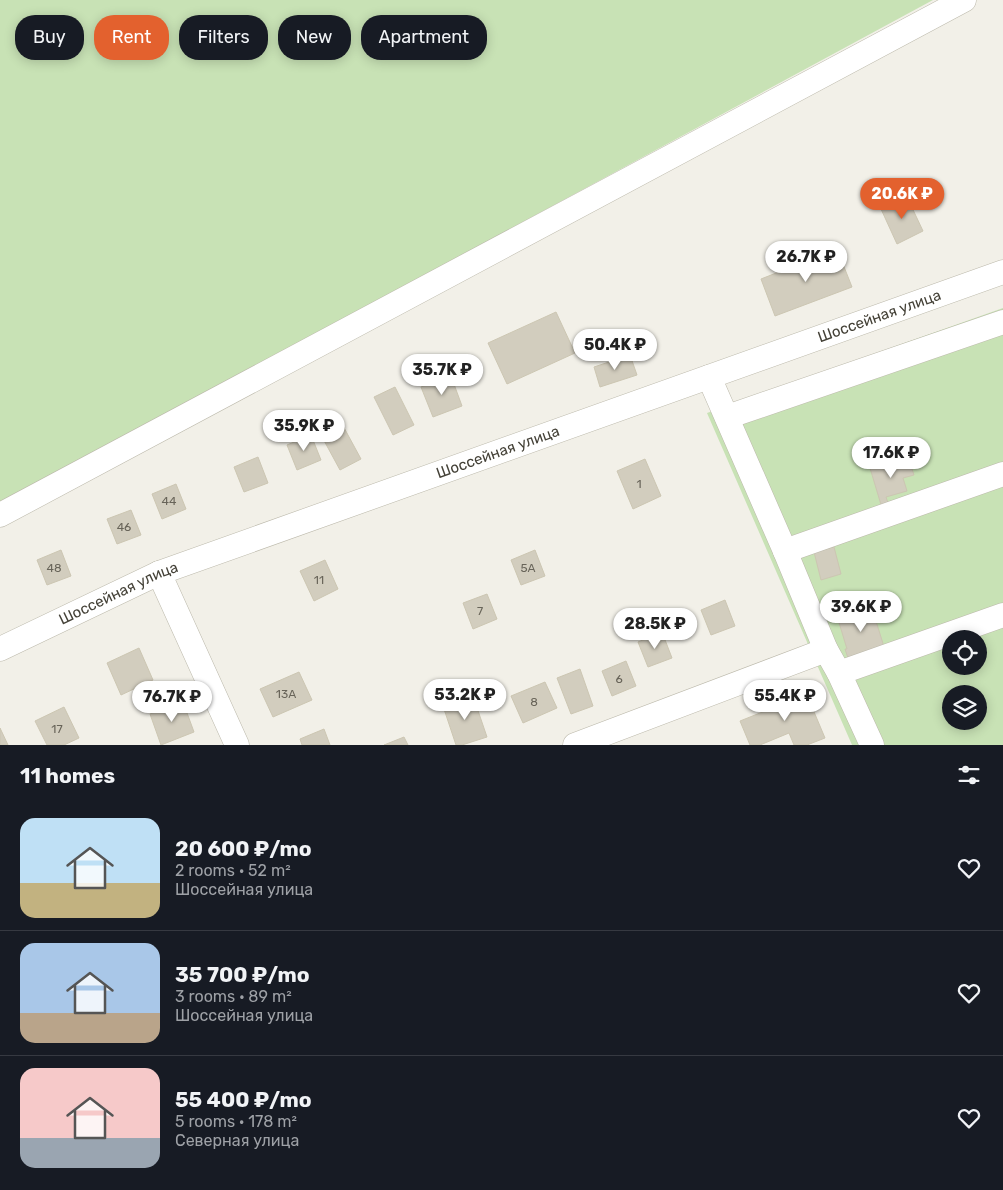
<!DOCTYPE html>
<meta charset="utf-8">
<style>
body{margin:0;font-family:Rubik,sans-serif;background:#242831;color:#f1f3f6;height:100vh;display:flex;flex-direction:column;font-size:19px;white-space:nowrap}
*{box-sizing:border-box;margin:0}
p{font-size:16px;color:#9ea1a6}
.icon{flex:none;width:28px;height:28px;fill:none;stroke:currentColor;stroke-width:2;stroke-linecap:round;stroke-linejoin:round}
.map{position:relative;height:745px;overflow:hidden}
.side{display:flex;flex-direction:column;background:#171b24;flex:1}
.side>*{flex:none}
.hud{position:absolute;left:15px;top:15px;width:500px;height:45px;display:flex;gap:10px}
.tools{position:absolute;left:942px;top:630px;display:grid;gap:10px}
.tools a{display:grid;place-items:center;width:45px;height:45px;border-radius:50%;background:#171b24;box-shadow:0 2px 12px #0003;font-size:25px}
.price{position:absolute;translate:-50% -42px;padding:0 11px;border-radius:18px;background:#fff;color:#222;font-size:16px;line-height:32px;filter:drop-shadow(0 1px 2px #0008)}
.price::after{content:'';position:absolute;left:50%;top:30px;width:15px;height:11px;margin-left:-8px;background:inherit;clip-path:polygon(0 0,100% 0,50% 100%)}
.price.active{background:#e3612e;color:#fff}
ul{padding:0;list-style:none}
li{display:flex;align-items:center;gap:15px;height:125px;padding:0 20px}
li+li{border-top:1px solid #363941}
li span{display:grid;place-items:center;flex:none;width:140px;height:100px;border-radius:15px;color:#555}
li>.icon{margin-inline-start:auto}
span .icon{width:60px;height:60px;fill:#fffc;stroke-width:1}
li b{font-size:21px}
h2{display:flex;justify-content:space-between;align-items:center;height:60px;padding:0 20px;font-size:21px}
.chip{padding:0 18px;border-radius:20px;background:#171b24;box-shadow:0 2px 12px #0003;font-size:18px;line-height:45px}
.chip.active{background:#e3612e;color:#fff}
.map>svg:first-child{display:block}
.green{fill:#c8e2b5;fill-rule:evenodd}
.building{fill:#d2cdbe;stroke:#ccc6b2}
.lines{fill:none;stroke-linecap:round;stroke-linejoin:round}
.minor-casing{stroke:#bcb9ab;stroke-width:25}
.minor{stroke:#fff;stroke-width:24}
.labels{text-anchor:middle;stroke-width:4;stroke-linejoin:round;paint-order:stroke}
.number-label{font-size:12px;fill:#686459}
.street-label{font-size:15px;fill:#444137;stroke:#fff}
</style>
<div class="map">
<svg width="1003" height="745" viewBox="0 0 1003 745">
<rect width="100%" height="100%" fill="#f2f0e8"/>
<g class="green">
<path d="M 0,0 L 933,0 L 0,505 Z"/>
<path d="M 1003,308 L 1003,745 L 852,745 L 707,413 ZM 951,639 L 979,639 L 979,666 L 951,666 ZM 951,694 L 979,694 L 979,721 L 951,721 Z"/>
</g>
<g class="building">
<path d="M 907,197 L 923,231 L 897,244 L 881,209 Z"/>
<path d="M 837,249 L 852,287 L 775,316 L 761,279 Z"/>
<path d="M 556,312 L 575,353 L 507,384 L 488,343 Z"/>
<path d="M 630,355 L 637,375 L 600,387 L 594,367 Z"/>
<path d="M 451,376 L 462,406 L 433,417 L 421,387 Z"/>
<path d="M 395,387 L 414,425 L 393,435 L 374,397 Z"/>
<path d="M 342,424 L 361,459 L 340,470 L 321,435 Z"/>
<path d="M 311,435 L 321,460 L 297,470 L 287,445 Z"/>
<path d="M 258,457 L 268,483 L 244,492 L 234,467 Z"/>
<path d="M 908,457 L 914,475 L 903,478 L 907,491 L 886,497 L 889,506 L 882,508 L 870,468 Z"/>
<path d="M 645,459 L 661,496 L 633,509 L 617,471 Z"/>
<path d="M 176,484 L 186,509 L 162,519 L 152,494 Z"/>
<path d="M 131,510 L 141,535 L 117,544 L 107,519 Z"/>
<path d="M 834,547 L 841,574 L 821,580 L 814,552 Z"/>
<path d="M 61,550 L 71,576 L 47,585 L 37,560 Z"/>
<path d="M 535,550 L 545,576 L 521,585 L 511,560 Z"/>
<path d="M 325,560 L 338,589 L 314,601 L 300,571 Z"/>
<path d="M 487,594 L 497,619 L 473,629 L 463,603 Z"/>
<path d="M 725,600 L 735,626 L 711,635 L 701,610 Z"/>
<path d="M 871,605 L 885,650 L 849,661 L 845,649 L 847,649 L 837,616 Z"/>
<path d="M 662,632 L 672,658 L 648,667 L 638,642 Z"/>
<path d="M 139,648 L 153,680 L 121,695 L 107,663 Z"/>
<path d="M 626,661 L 636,686 L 612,696 L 602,671 Z"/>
<path d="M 580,669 L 593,706 L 571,714 L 557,678 Z"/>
<path d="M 299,672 L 312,700 L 273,717 L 260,689 Z"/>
<path d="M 545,682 L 557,708 L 523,723 L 511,696 Z"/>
<path d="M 804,688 L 825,738 L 807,745 L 794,745 L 789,733 L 760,745 L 750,745 L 740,721 L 775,707 L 773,701 Z"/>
<path d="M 473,696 L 487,737 L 462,745 L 456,745 L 443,706 Z"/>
<path d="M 183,702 L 194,732 L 161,745 L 150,714 Z"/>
<path d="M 64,707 L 79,738 L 64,745 L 47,745 L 35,721 Z"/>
<path d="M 0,728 L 8,745 L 0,745 Z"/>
<path d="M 324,729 L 330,745 L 302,745 L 300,739 Z"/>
<path d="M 404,737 L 408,745 L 384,745 Z"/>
</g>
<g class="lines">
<g class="minor-casing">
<g id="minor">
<path d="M 709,377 L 785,551 L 826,650 L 839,673 L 872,745"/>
<path d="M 727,417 L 1003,322"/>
<path d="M 0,515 L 964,0"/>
<path d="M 785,551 L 1003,474"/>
<path d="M 159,573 L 237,745"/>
<path id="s1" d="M 0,649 L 159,573 L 1003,272"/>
<path d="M 839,673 L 1003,615"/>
<path d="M 575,745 L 826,650"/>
</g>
</g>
<use href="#minor" class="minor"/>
</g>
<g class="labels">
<g class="number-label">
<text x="639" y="488">1</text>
<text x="169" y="505">44</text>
<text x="124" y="531">46</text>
<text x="54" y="572">48</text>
<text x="528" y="572">5А</text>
<text x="319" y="584">11</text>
<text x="480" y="615">7</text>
<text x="619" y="683">6</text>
<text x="286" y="698">13А</text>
<text x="534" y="706">8</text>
<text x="57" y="733">17</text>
</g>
<g class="street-label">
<text dy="5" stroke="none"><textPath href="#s1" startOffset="941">Шоссейная улица</textPath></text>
<text dy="5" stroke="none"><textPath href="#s1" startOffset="536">Шоссейная улица</textPath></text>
<text dy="5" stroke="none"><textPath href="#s1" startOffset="131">Шоссейная улица</textPath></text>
</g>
</g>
</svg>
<div class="tools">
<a><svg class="icon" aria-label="locate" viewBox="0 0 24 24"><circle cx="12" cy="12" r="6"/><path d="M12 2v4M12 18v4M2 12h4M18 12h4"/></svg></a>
<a><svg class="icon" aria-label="layers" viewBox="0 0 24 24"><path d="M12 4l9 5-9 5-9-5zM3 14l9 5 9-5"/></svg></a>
</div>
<b class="price active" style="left:902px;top:220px">20.6K ₽</b>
<b class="price" style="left:806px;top:283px">26.7K ₽</b>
<b class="price" style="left:615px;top:371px">50.4K ₽</b>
<b class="price" style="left:442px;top:396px">35.7K ₽</b>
<b class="price" style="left:304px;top:452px">35.9K ₽</b>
<b class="price" style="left:891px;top:479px">17.6K ₽</b>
<b class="price" style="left:861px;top:633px">39.6K ₽</b>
<b class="price" style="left:655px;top:650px">28.5K ₽</b>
<b class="price" style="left:465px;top:721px">53.2K ₽</b>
<b class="price" style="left:785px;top:722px">55.4K ₽</b>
<b class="price" style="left:172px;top:723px">76.7K ₽</b>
<div class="hud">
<a class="chip">Buy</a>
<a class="chip active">Rent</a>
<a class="chip">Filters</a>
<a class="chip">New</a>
<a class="chip">Apartment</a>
</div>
</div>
<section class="side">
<h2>11 homes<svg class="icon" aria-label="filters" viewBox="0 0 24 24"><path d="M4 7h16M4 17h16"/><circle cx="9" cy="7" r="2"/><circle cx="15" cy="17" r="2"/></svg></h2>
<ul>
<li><span style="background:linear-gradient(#bfe0f5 65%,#c2b280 0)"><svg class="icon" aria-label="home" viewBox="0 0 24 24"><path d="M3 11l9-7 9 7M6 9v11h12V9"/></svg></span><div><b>20 600 ₽/mo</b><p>2 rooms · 52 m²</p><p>Шоссейная улица</p></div><svg class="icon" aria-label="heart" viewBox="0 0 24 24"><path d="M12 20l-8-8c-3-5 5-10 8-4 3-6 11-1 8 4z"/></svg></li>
<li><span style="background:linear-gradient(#a9c7e8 70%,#b9a48a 0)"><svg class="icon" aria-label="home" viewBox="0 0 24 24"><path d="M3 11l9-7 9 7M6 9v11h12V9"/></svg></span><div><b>35 700 ₽/mo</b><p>3 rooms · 89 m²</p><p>Шоссейная улица</p></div><svg class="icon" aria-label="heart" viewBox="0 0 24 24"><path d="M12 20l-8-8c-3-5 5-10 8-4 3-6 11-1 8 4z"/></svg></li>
<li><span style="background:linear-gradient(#f6c9c9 70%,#9aa5b1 0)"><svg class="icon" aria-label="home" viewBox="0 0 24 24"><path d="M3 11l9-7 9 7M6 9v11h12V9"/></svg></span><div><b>55 400 ₽/mo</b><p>5 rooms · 178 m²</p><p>Северная улица</p></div><svg class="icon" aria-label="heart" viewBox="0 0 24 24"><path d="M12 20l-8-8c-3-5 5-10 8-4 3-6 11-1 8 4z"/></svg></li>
</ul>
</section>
